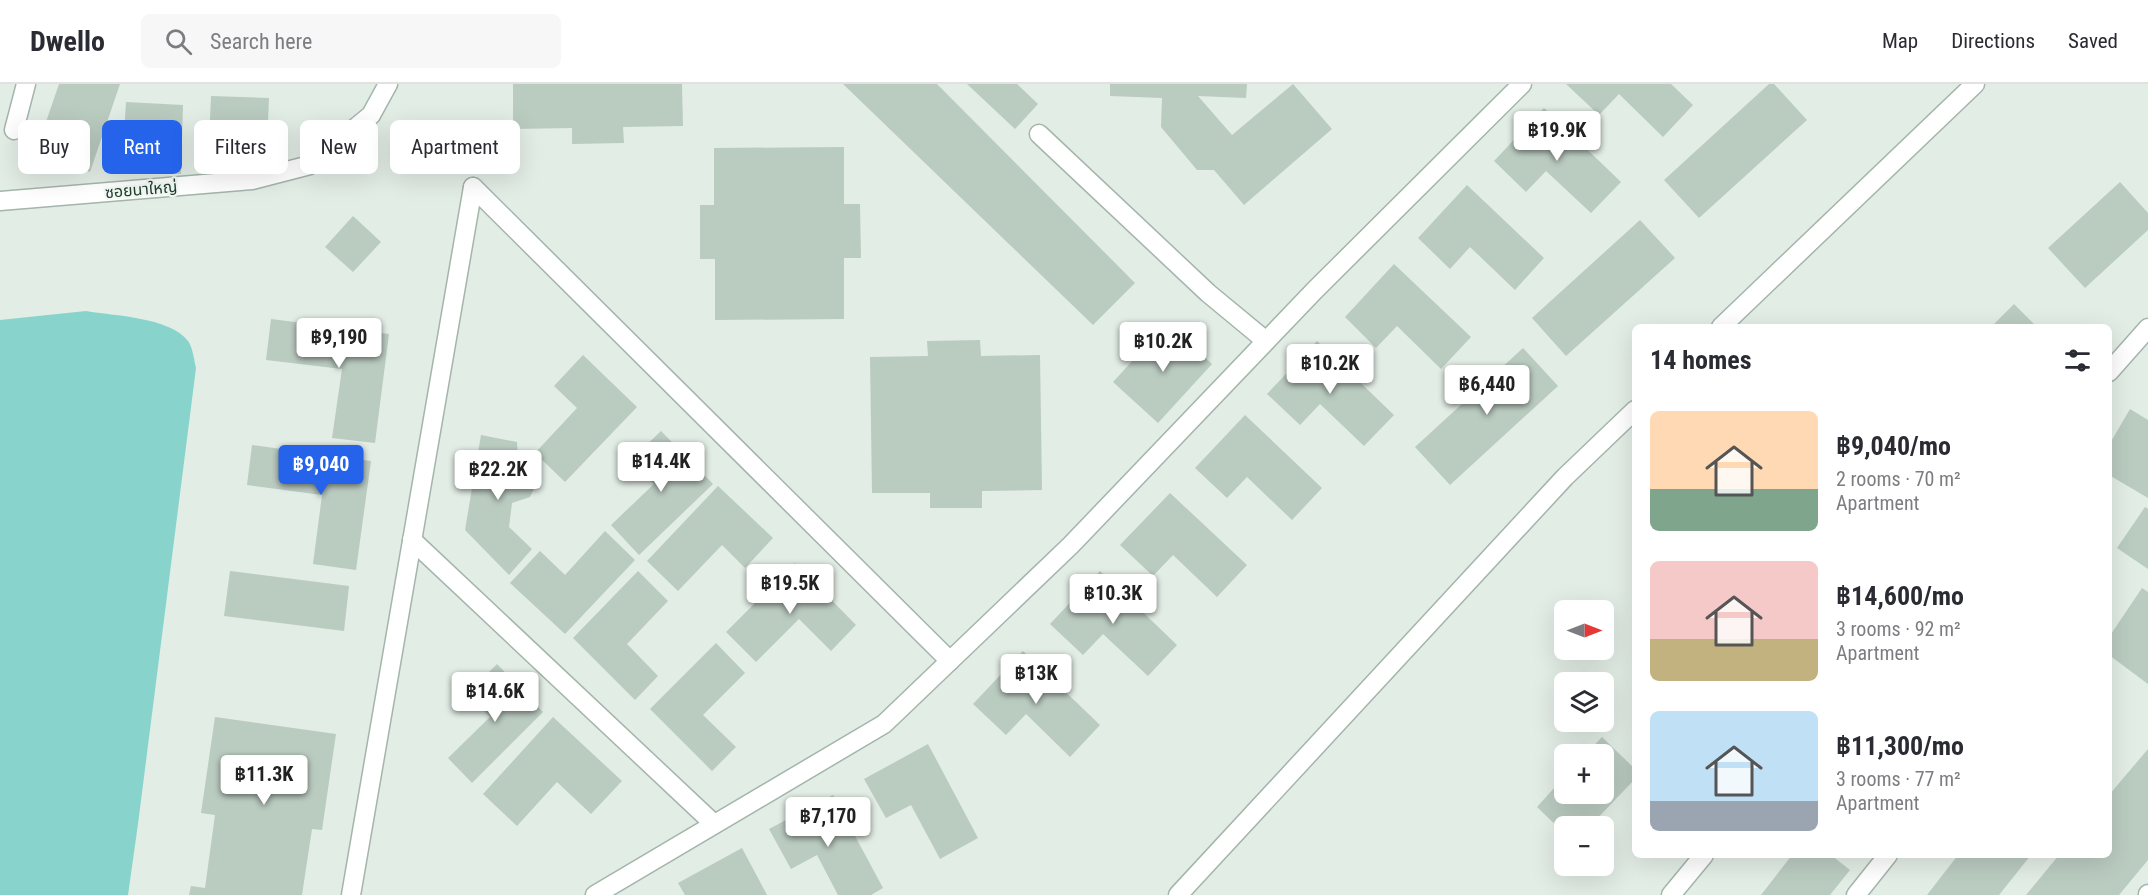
<!DOCTYPE html>
<meta charset="utf-8">
<style>
body{margin:0;font-family:"Roboto Condensed","Noto Sans Thai",sans-serif;background:#f7f7f7;color:#2b2b33;height:100vh;display:flex;flex-direction:column;font-size:22px;white-space:nowrap}
*{box-sizing:border-box;margin:0}
p{font-size:20px;color:#7c7c81}
.icon{flex:none;width:33px;height:33px;fill:none;stroke:currentColor;stroke-width:2;stroke-linecap:round;stroke-linejoin:round}
.map{position:relative;flex:1;overflow:hidden}
.drawer{position:absolute;left:1632px;top:240px;width:480px;height:534px;display:flex;flex-direction:column;background:#fff;border-radius:9px;box-shadow:0 6px 24px #0002}
.drawer>*{flex:none}
.banner{position:absolute;left:18px;top:36px;width:570px;height:54px;display:flex;gap:12px}
.needle{width:39px;rotate:90deg}
.controls{position:absolute;left:1554px;top:516px;display:grid;gap:12px}
.controls a{display:grid;place-items:center;width:60px;height:60px;border-radius:9px;background:#fff;box-shadow:0 6px 24px #0002;font-size:30px}
.price{position:absolute;translate:-50% -51px;padding:0 14px;border-radius:6px;background:#fff;color:#222;font-size:20px;line-height:39px;filter:drop-shadow(0 2px 3px #0008)}
.price::after{content:'';position:absolute;left:50%;top:36px;width:18px;height:14px;margin-left:-9px;background:inherit;clip-path:polygon(0 0,100% 0,50% 100%)}
.price.active{background:#2563eb;color:#fff}
ul{padding:0;list-style:none}
li{display:flex;align-items:center;gap:18px;height:150px;padding:0 18px}
li span{display:grid;place-items:center;flex:none;width:168px;height:120px;border-radius:9px;color:#555}
li>.icon{margin-inline-start:auto}
span .icon{width:72px;height:72px;fill:#fffc;stroke-width:1}
li b{font-size:26px}
h2{display:flex;justify-content:space-between;align-items:center;height:72px;padding:0 18px;font-size:26px}
.pill{padding:0 21px;border-radius:9px;background:#fff;box-shadow:0 6px 24px #0002;font-size:21px;line-height:54px}
.pill.active{background:#2563eb;color:#fff}
header{display:flex;align-items:center;gap:36px;box-sizing:border-box;height:84px;padding:0 30px;background:#fff;border-bottom:2px solid #e1e1e2}
header strong{font-size:28px}
nav{display:flex;gap:33px;margin-inline-start:auto;font-size:21px}
.search{width:420px;height:54px;background:#f7f7f7;display:flex;align-items:center;gap:15px;box-sizing:border-box;padding:0 21px;border-radius:9px;color:#7c7c81;font-size:22px}
.map>svg:first-child{display:block}
.water{fill:#88d4cc}
.building{fill:#bacbc0}
.lines{fill:none;stroke-linecap:round;stroke-linejoin:round}
.street-casing{stroke:#a4b5ab;stroke-width:21}
.street{stroke:#fff;stroke-width:18}
.labels{text-anchor:middle;stroke-width:4.5;stroke-linejoin:round;paint-order:stroke}
.street-label{font-size:16px;fill:#213f2f;stroke:#f3f9f4}
</style>
<header>
<strong>Dwello</strong>
<div class="search"><svg class="icon" aria-label="search" viewBox="0 0 24 24"><circle cx="10" cy="10" r="6"/><path d="M15 15l6 6"/></svg>Search here</div>
<nav><a>Map</a><a>Directions</a><a>Saved</a></nav>
</header>
<div class="map">
<svg width="2148" height="811" viewBox="0 0 2148 811">
<rect width="100%" height="100%" fill="#e2ede5"/>
<path class="water" d="M 86,227 C 114,232 170,233 188,257 C 193,264 194,276 196,284 L 138,740 L 128,811 L 0,811 L 0,236 Z"/>
<g class="building">
<path d="M 59,0 L 120,0 L 90,88 L 35,70 Z"/>
<path d="M 513,0 L 682,0 L 683,42 L 623,43 L 624,59 L 572,60 L 572,44 L 513,45 Z"/>
<path d="M 843,0 L 937,0 L 1135,199 L 1093,241 Z"/>
<path d="M 967,0 L 1017,0 L 1038,20 L 1015,45 Z"/>
<path d="M 1110,0 L 1247,0 L 1246,14 L 1198,12 L 1232,51 L 1293,0 L 1332,45 L 1244,121 L 1214,86 L 1197,86 L 1161,43 L 1162,14 L 1110,12 Z"/>
<path d="M 1566,0 L 1671,0 L 1693,21 L 1663,53 L 1619,10 L 1599,31 Z"/>
<path d="M 1769,0 L 1774,0 L 1807,36 L 1699,134 L 1664,96 Z"/>
<path d="M 211,12 L 269,14 L 266,84 L 208,81 Z"/>
<path d="M 126,18 L 183,21 L 181,90 L 122,87 Z"/>
<path d="M 1544,24 L 1621,98 L 1591,129 L 1546,87 L 1526,108 L 1494,77 Z"/>
<path d="M 844,63 L 844,120 L 860,120 L 861,174 L 844,174 L 844,235 L 715,236 L 715,175 L 700,175 L 700,121 L 714,121 L 714,64 Z"/>
<path d="M 2120,98 L 2148,129 L 2148,146 L 2085,204 L 2048,164 Z"/>
<path d="M 1467,101 L 1544,174 L 1515,206 L 1470,163 L 1450,185 L 1418,154 Z"/>
<path d="M 353,132 L 381,158 L 353,188 L 325,163 Z"/>
<path d="M 1640,136 L 1675,174 L 1566,272 L 1532,234 Z"/>
<path d="M 1394,180 L 1471,253 L 1441,285 L 1397,242 L 1376,264 L 1345,233 Z"/>
<path d="M 2014,220 L 2037,243 L 1991,243 Z"/>
<path d="M 271,235 L 389,250 L 375,359 L 332,354 L 342,285 L 266,276 Z"/>
<path d="M 1168,238 L 1212,280 L 1158,339 L 1113,298 Z"/>
<path d="M 980,256 L 981,272 L 1040,271 L 1042,406 L 982,407 L 982,424 L 930,424 L 930,409 L 872,409 L 870,273 L 928,272 L 927,257 Z"/>
<path d="M 1317,257 L 1394,331 L 1364,362 L 1320,320 L 1300,341 L 1267,310 Z"/>
<path d="M 1523,264 L 1558,302 L 1450,401 L 1415,363 Z"/>
<path d="M 583,271 L 637,323 L 565,398 L 535,369 L 577,324 L 554,302 Z"/>
<path d="M 2130,325 L 2148,336 L 2148,414 L 2109,391 L 2109,361 Z"/>
<path d="M 1245,331 L 1322,404 L 1292,436 L 1247,393 L 1227,414 L 1195,384 Z"/>
<path d="M 661,347 L 713,400 L 639,471 L 611,441 L 654,400 L 631,376 Z"/>
<path d="M 481,351 L 517,358 L 518,377 L 537,398 L 530,413 L 512,419 L 509,443 L 532,465 L 509,491 L 465,446 Z"/>
<path d="M 252,361 L 371,377 L 356,486 L 313,480 L 322,411 L 247,401 Z"/>
<path d="M 718,402 L 773,454 L 745,484 L 722,461 L 678,507 L 647,477 Z"/>
<path d="M 1170,409 L 1247,481 L 1217,513 L 1173,471 L 1153,492 L 1120,461 Z"/>
<path d="M 2145,423 L 2148,425 L 2148,485 L 2117,464 Z"/>
<path d="M 605,447 L 635,476 L 565,550 L 510,499 L 540,467 L 565,491 Z"/>
<path d="M 795,479 L 856,541 L 831,567 L 799,535 L 756,578 L 726,548 Z"/>
<path d="M 230,487 L 349,502 L 344,547 L 224,532 Z"/>
<path d="M 638,487 L 668,517 L 627,560 L 658,592 L 635,616 L 573,554 Z"/>
<path d="M 1100,487 L 1177,561 L 1148,592 L 1103,550 L 1083,571 L 1050,540 Z"/>
<path d="M 2142,504 L 2148,508 L 2148,600 L 2109,571 L 2109,553 Z"/>
<path d="M 716,559 L 745,589 L 703,631 L 736,663 L 712,687 L 650,625 Z"/>
<path d="M 1023,567 L 1100,641 L 1070,673 L 1026,630 L 1006,651 L 973,620 Z"/>
<path d="M 497,580 L 543,628 L 472,699 L 448,674 L 490,633 L 467,610 Z"/>
<path d="M 215,633 L 336,650 L 322,746 L 312,745 L 302,811 L 189,811 L 191,802 L 205,804 L 215,731 L 201,729 Z"/>
<path d="M 553,633 L 622,697 L 591,730 L 557,698 L 517,742 L 483,710 Z"/>
<path d="M 1602,653 L 1635,685 L 1635,695 L 1590,742 L 1564,742 L 1564,749 L 1537,723 L 1564,693 L 1564,710 L 1604,710 L 1604,670 L 1586,670 Z"/>
<path d="M 928,660 L 978,754 L 940,775 L 911,721 L 886,734 L 864,695 Z"/>
<path d="M 2148,665 L 2148,776 L 2119,811 L 2026,811 L 2059,771 L 2109,771 L 2109,711 Z"/>
<path d="M 833,711 L 883,804 L 871,811 L 838,811 L 817,771 L 791,785 L 769,745 Z"/>
<path d="M 742,764 L 767,811 L 685,811 L 678,799 Z"/>
<path d="M 1792,771 L 1831,771 L 1850,786 L 1830,811 L 1761,811 Z"/>
<path d="M 1958,771 L 2031,771 L 1999,811 L 1927,811 Z"/>
</g>
<g class="lines">
<g class="street-casing">
<g id="street">
<path d="M 14,46 L 26,0"/>
<path d="M 1039,50 L 1208,209 L 1266,257"/>
<path d="M 473,103 L 950,577"/>
<path d="M 0,117 L 252,96 L 310,81 L 371,31 L 388,0"/>
<path d="M 1721,243 L 1975,0"/>
<path d="M 2109,288 L 2148,244"/>
<path d="M 412,456 L 714,740"/>
<path d="M 351,811 L 473,103"/>
<path d="M 595,811 L 884,640 L 1071,461 L 1315,206 L 1522,0"/>
<path d="M 1178,811 L 1565,393 L 1635,326"/>
<path d="M 1671,811 L 1704,771"/>
<path d="M 1856,811 L 1888,771"/>
<path d="M 2148,811 L 2148,810"/>
</g>
</g>
<use href="#street" class="street"/>
</g>
<g class="labels">
<g class="street-label">
<text transform="translate(141 105) rotate(-5)" y="6">ซอยนาใหญ่</text>
</g>
</g>
</svg>
<div class="controls">
<a><svg class="needle" viewBox="-14 -14 28 28"><path d="M0-13l5 13h-10z" fill="#e53935"/><path d="M0 13l5-13h-10z" fill="#7c7c81"/></svg></a>
<a><svg class="icon" aria-label="layers" viewBox="0 0 24 24"><path d="M12 4l9 5-9 5-9-5zM3 14l9 5 9-5"/></svg></a>
<a>+</a>
<a>−</a>
</div>
<b class="price" style="left:1557px;top:78px">฿19.9K</b>
<b class="price" style="left:339px;top:285px">฿9,190</b>
<b class="price" style="left:1163px;top:289px">฿10.2K</b>
<b class="price" style="left:1330px;top:311px">฿10.2K</b>
<b class="price" style="left:1487px;top:332px">฿6,440</b>
<b class="price" style="left:661px;top:409px">฿14.4K</b>
<b class="price active" style="left:321px;top:412px">฿9,040</b>
<b class="price" style="left:498px;top:417px">฿22.2K</b>
<b class="price" style="left:790px;top:531px">฿19.5K</b>
<b class="price" style="left:1113px;top:541px">฿10.3K</b>
<b class="price" style="left:1036px;top:621px">฿13K</b>
<b class="price" style="left:495px;top:639px">฿14.6K</b>
<b class="price" style="left:264px;top:722px">฿11.3K</b>
<b class="price" style="left:828px;top:764px">฿7,170</b>
<div class="banner">
<a class="pill">Buy</a>
<a class="pill active">Rent</a>
<a class="pill">Filters</a>
<a class="pill">New</a>
<a class="pill">Apartment</a>
</div>
<section class="drawer">
<h2>14 homes<svg class="icon" aria-label="filters" viewBox="0 0 24 24"><path d="M4 7h16M4 17h16"/><circle cx="9" cy="7" r="2"/><circle cx="15" cy="17" r="2"/></svg></h2>
<ul>
<li><span style="background:linear-gradient(#ffd9b3 65%,#7fa58c 0)"><svg class="icon" aria-label="home" viewBox="0 0 24 24"><path d="M3 11l9-7 9 7M6 9v11h12V9"/></svg></span><div><b>฿9,040/mo</b><p>2 rooms · 70 m²</p><p>Apartment</p></div></li>
<li><span style="background:linear-gradient(#f6c9c9 65%,#c2b280 0)"><svg class="icon" aria-label="home" viewBox="0 0 24 24"><path d="M3 11l9-7 9 7M6 9v11h12V9"/></svg></span><div><b>฿14,600/mo</b><p>3 rooms · 92 m²</p><p>Apartment</p></div></li>
<li><span style="background:linear-gradient(#bfe0f5 75%,#9aa5b1 0)"><svg class="icon" aria-label="home" viewBox="0 0 24 24"><path d="M3 11l9-7 9 7M6 9v11h12V9"/></svg></span><div><b>฿11,300/mo</b><p>3 rooms · 77 m²</p><p>Apartment</p></div></li>
</ul>
</section>
</div>
